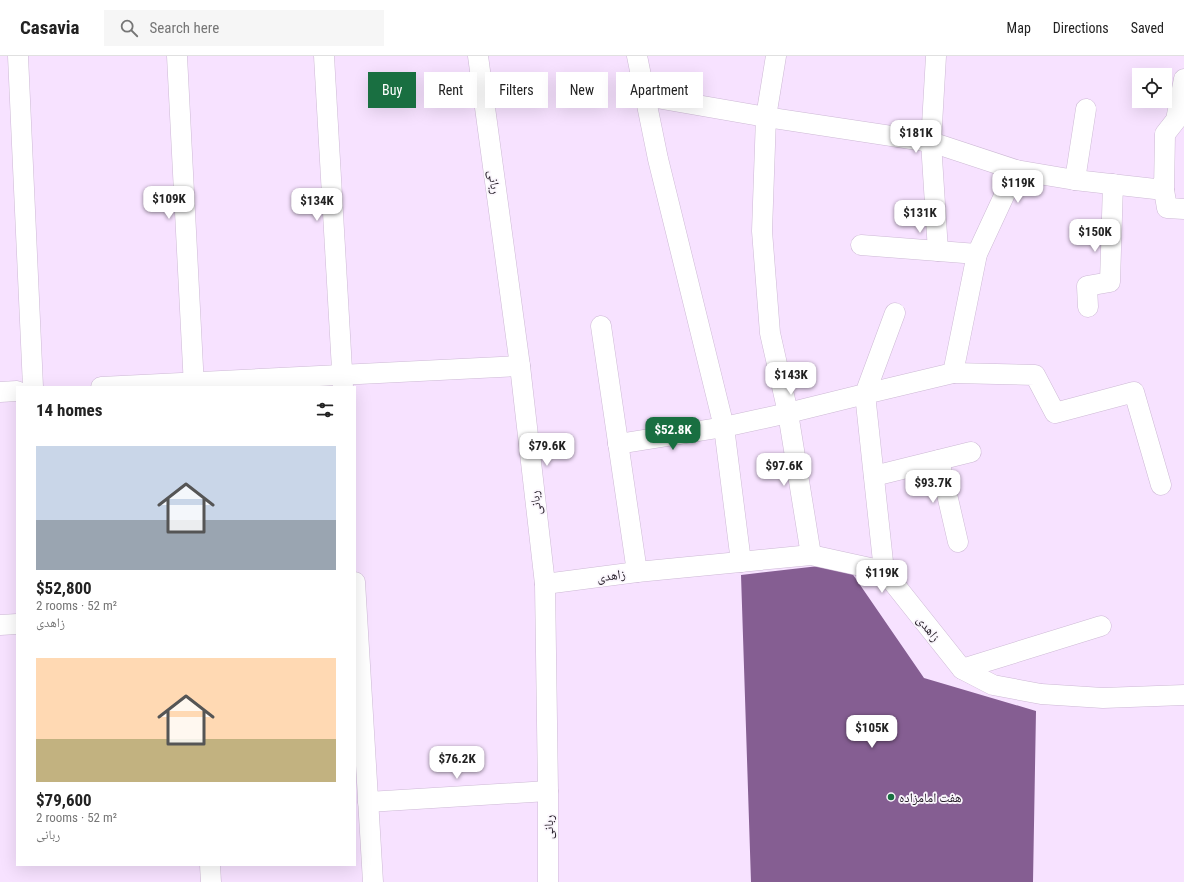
<!DOCTYPE html>
<meta charset="utf-8">
<style>
body{margin:0;font-family:"Roboto Condensed","Noto Naskh Arabic",sans-serif;background:#f6f6f6;color:#222;height:100vh;display:flex;flex-direction:column;font-size:15px;white-space:nowrap}
*{box-sizing:border-box;margin:0}
p{font-size:13px;color:#767676}
.icon{flex:none;width:22px;height:22px;fill:none;stroke:currentColor;stroke-width:2;stroke-linecap:round;stroke-linejoin:round}
.map{position:relative;flex:1;overflow:hidden}
.details{position:absolute;left:16px;top:330px;width:340px;height:480px;display:flex;flex-direction:column;background:#fff;border-radius:0px;box-shadow:0 4px 16px #0002}
.details>*{flex:none}
.guide{position:absolute;left:368px;top:16px;width:380px;height:36px;display:flex;gap:8px}
.tools{position:absolute;left:1132px;top:12px;display:grid;gap:8px}
.tools a{display:grid;place-items:center;width:40px;height:40px;border-radius:0px;background:#fff;box-shadow:0 4px 16px #0002;font-size:20px}
.price{position:absolute;translate:-50% -34px;padding:0 9px;border-radius:8px;background:#fff;color:#222;font-size:13px;line-height:26px;filter:drop-shadow(0 1px 2px #0008)}
.price::after{content:'';position:absolute;left:50%;top:24px;width:12px;height:9px;margin-left:-6px;background:inherit;clip-path:polygon(0 0,100% 0,50% 100%)}
.price.on{background:#196f41;color:#fff}
ul{padding:0;list-style:none}
li{display:grid;align-content:center;gap:8px;height:212px;padding:0 20px}
li span{display:grid;place-items:center;height:124px;border-radius:0px;color:#555}
li>.icon{margin-inline-start:auto}
span .icon{width:72px;height:72px;fill:#fffc;stroke-width:1}
li b{font-size:17px}
h2{display:flex;justify-content:space-between;align-items:center;height:48px;padding:0 20px;font-size:17px}
.pill{padding:0 14px;border-radius:0px;background:#fff;box-shadow:0 4px 16px #0002;font-size:14px;line-height:36px}
.pill.on{background:#196f41;color:#fff}
header{display:flex;align-items:center;gap:24px;box-sizing:border-box;height:56px;padding:0 20px;background:#fff;border-bottom:1px solid #e0e0e0}
header strong{font-size:19px}
nav{display:flex;gap:22px;margin-inline-start:auto;font-size:14px}
.search{width:280px;height:36px;background:#f6f6f6;display:flex;align-items:center;gap:10px;box-sizing:border-box;padding:0 14px;border-radius:0px;color:#767676;font-size:15px}
.map>svg:first-child{display:block}
.building{fill:#855e92}
.lines{fill:none;stroke-linecap:round;stroke-linejoin:round}
.minor-casing{stroke:#cdb9d5;stroke-width:21}
.minor{stroke:#fff;stroke-width:20}
.poi-dot{fill:#196f41;stroke:#faf6fc;stroke-width:1.5}
.labels{text-anchor:middle;stroke-width:3.5;stroke-linejoin:round;paint-order:stroke}
.street-label{font-size:13px;fill:#251d28;stroke:#faf6fc}
.poi-label{font-size:13px;fill:#251d28;stroke:#faf6fc;text-anchor:start}
</style>
<header>
<strong>Casavia</strong>
<div class="search"><svg class="icon" aria-label="search" viewBox="0 0 24 24"><circle cx="10" cy="10" r="6"/><path d="M15 15l6 6"/></svg>Search here</div>
<nav><a>Map</a><a>Directions</a><a>Saved</a></nav>
</header>
<div class="map">
<svg width="1184" height="826" viewBox="0 0 1184 826">
<rect width="100%" height="100%" fill="#f7e2ff"/>
<path class="building" d="M 845,507 L 924,622 L 1036,655 L 1033,826 L 751,826 L 741,519 Z"/>
<g class="lines">
<g class="minor-casing">
<g id="minor">
<path d="M 18,0 L 33,331"/>
<path d="M 177,0 L 194,331"/>
<path d="M 324,0 L 343,331"/>
<path d="M 478,0 L 520,310 L 545,528 L 548,735 L 548,826"/>
<path d="M 637,0 L 658,103 L 724,371 L 741,506"/>
<path d="M 776,0 L 766,61 L 762,175 L 770,277 L 788,357 L 811,499"/>
<path d="M 936,0 L 931,86 L 938,195"/>
<path d="M 645,40 L 766,61 L 931,86 L 1016,114 L 977,198 L 953,317 L 865,338 L 884,515"/>
<path d="M 1016,114 L 1075,124 L 1164,134 L 1165,78 L 1176,64 L 1184,23"/>
<path d="M 1075,124 L 1086,53"/>
<path d="M 1164,134 L 1167,152 L 1184,153"/>
<path d="M 861,189 L 977,198"/>
<path d="M 1088,251 L 1087,230 L 1110,226 L 1113,128"/>
<path d="M 601,270 L 637,516"/>
<path d="M 953,317 L 1035,319 L 1055,357 L 1134,336 L 1161,429"/>
<path d="M 101,331 L 520,310"/>
<path d="M 0,336 L 17,335"/>
<path d="M 618,388 L 724,371 L 788,357 L 865,338 L 895,257"/>
<path d="M 939,404 L 958,486"/>
<path d="M 874,420 L 971,396"/>
<path d="M 355,526 L 373,826"/>
<path d="M 545,528 L 637,516 L 811,499 L 884,515 L 962,613 L 993,629 L 1041,638 L 1103,642 L 1184,639"/>
<path d="M 0,569 L 17,568"/>
<path d="M 962,613 L 1101,570"/>
<path d="M 368,746 L 548,735"/>
<path d="M 210,809 L 211,826"/>
</g>
</g>
<use href="#minor" class="minor"/>
</g>
<circle class="poi-dot" cx="891" cy="741" r="4"/>
<g class="labels">
<g class="street-label">
<text transform="translate(495 126) rotate(82)" y="5">ربانی</text>
<text transform="translate(535 447) rotate(-97)" y="5">ربانی</text>
<text transform="translate(611 519) rotate(-8)" y="5">زاهدی</text>
<text transform="translate(929 572) rotate(52)" y="5">زاهدی</text>
<text transform="translate(548 771) rotate(-90)" y="5">ربانی</text>
</g>
<g class="poi-label">
<text x="899" y="746">هفت امامزاده</text>
</g>
</g>
</svg>
<div class="tools">
<a><svg class="icon" aria-label="locate" viewBox="0 0 24 24"><circle cx="12" cy="12" r="6"/><path d="M12 2v4M12 18v4M2 12h4M18 12h4"/></svg></a>
</div>
<b class="price" style="left:916px;top:98px">$181K</b>
<b class="price" style="left:1018px;top:148px">$119K</b>
<b class="price" style="left:169px;top:164px">$109K</b>
<b class="price" style="left:317px;top:166px">$134K</b>
<b class="price" style="left:920px;top:178px">$131K</b>
<b class="price" style="left:1095px;top:197px">$150K</b>
<b class="price" style="left:791px;top:340px">$143K</b>
<b class="price on" style="left:673px;top:395px">$52.8K</b>
<b class="price" style="left:547px;top:411px">$79.6K</b>
<b class="price" style="left:784px;top:431px">$97.6K</b>
<b class="price" style="left:933px;top:448px">$93.7K</b>
<b class="price" style="left:882px;top:538px">$119K</b>
<b class="price" style="left:872px;top:693px">$105K</b>
<b class="price" style="left:457px;top:724px">$76.2K</b>
<div class="guide">
<a class="pill on">Buy</a>
<a class="pill">Rent</a>
<a class="pill">Filters</a>
<a class="pill">New</a>
<a class="pill">Apartment</a>
</div>
<section class="details">
<h2>14 homes<svg class="icon" aria-label="filters" viewBox="0 0 24 24"><path d="M4 7h16M4 17h16"/><circle cx="9" cy="7" r="2"/><circle cx="15" cy="17" r="2"/></svg></h2>
<ul>
<li><span style="background:linear-gradient(#c9d6e8 60%,#9aa5b1 0)"><svg class="icon" aria-label="home" viewBox="0 0 24 24"><path d="M3 11l9-7 9 7M6 9v11h12V9"/></svg></span><div><b>$52,800</b><p>2 rooms · 52 m²</p><p>زاهدی</p></div></li>
<li><span style="background:linear-gradient(#ffd9b3 65%,#c2b280 0)"><svg class="icon" aria-label="home" viewBox="0 0 24 24"><path d="M3 11l9-7 9 7M6 9v11h12V9"/></svg></span><div><b>$79,600</b><p>2 rooms · 52 m²</p><p>ربانی</p></div></li>
</ul>
</section>
</div>
